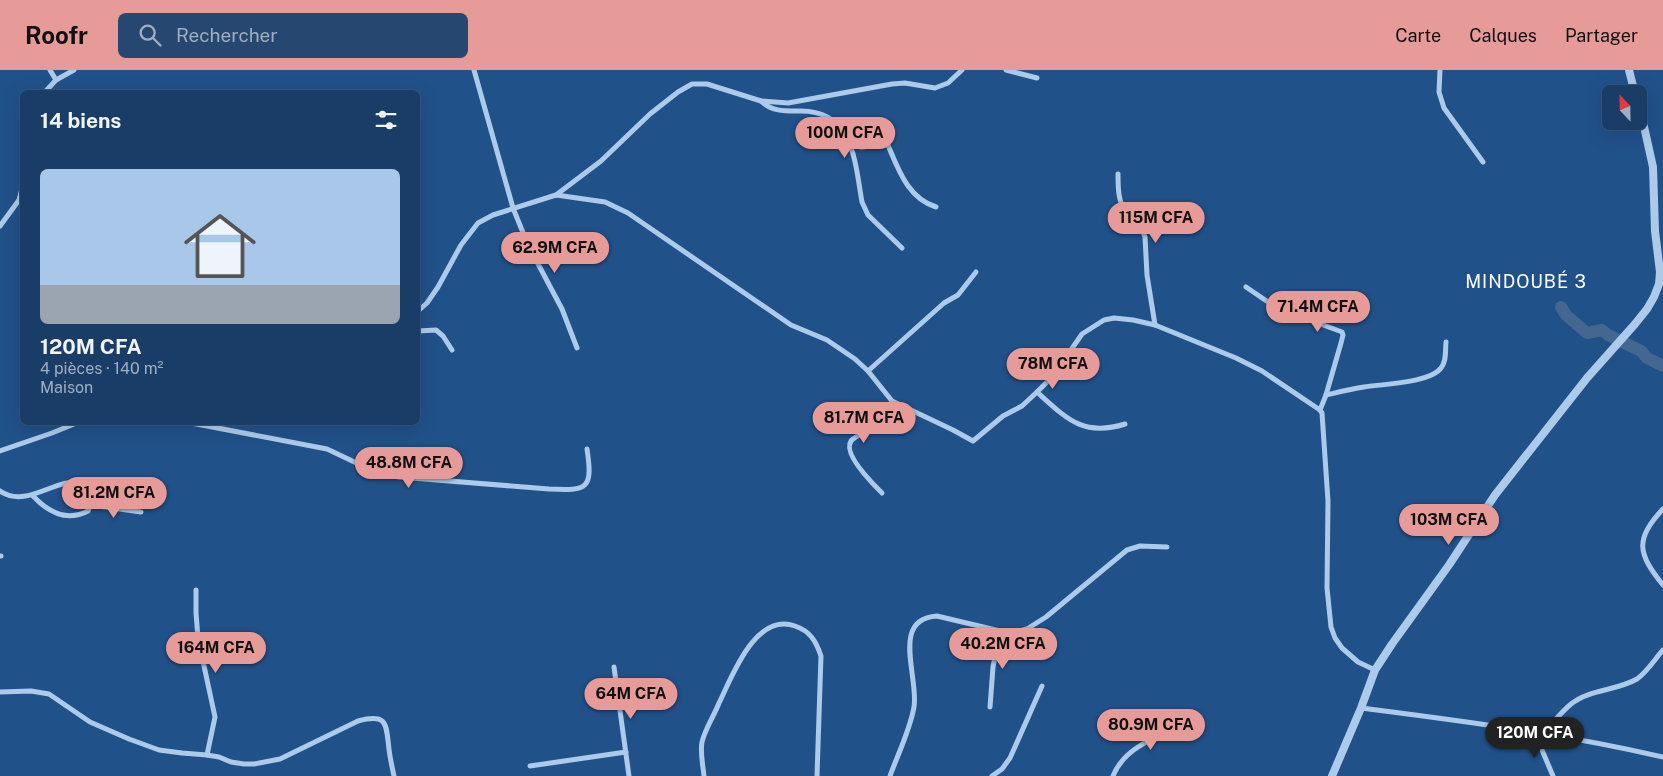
<!DOCTYPE html>
<html lang="fr">
<meta charset="utf-8">
<style>
body{margin:0;font-family:"Public Sans",sans-serif;background:#264870;color:#f1f3f6;height:100vh;display:flex;flex-direction:column;font-size:19px;white-space:nowrap}
*{box-sizing:border-box;margin:0}
p{font-size:16px;color:#9faec0}
.icon{flex:none;width:28px;height:28px;fill:none;stroke:currentColor;stroke-width:2;stroke-linecap:round;stroke-linejoin:round}
.map{position:relative;flex:1;overflow:hidden}
.sheet{position:absolute;left:20px;top:20px;width:400px;height:335px;display:flex;flex-direction:column;background:#193d67;border-radius:8px;box-shadow:0 5px 20px #0002,0 0 0 1px #37567b}
.sheet>*{flex:none}
.needle{width:32px;rotate:338deg}
.fabs{position:absolute;left:1602px;top:15px;display:grid;gap:10px}
.fabs a{display:grid;place-items:center;width:45px;height:45px;border-radius:8px;background:#193d67;box-shadow:0 5px 20px #0002,0 0 0 1px #37567b;font-size:25px}
.price{position:absolute;translate:-50% -42px;padding:0 11px;border-radius:18px;background:#e69b98;color:#111;font-size:16px;line-height:32px;filter:drop-shadow(0 1px 2px #0008)}
.price::after{content:'';position:absolute;left:50%;top:30px;width:15px;height:11px;margin-left:-8px;background:inherit;clip-path:polygon(0 0,100% 0,50% 100%)}
.price.selected{background:#222;color:#fff}
ul{padding:0;list-style:none}
li{display:grid;align-content:center;gap:10px;height:265px;padding:0 20px}
li span{display:grid;place-items:center;height:155px;border-radius:8px;color:#555}
li>.icon{margin-inline-start:auto}
span .icon{width:90px;height:90px;fill:#fffc;stroke-width:1}
li b{font-size:21px}
h2{display:flex;justify-content:space-between;align-items:center;height:60px;padding:0 20px;font-size:21px}
header{display:flex;align-items:center;gap:30px;box-sizing:border-box;height:70px;padding:0 25px;background:#e69b98;color:#111}
header strong{font-size:24px}
nav{display:flex;gap:28px;margin-inline-start:auto;font-size:18px}
.search{width:350px;height:45px;background:#264870;display:flex;align-items:center;gap:12px;box-sizing:border-box;padding:0 18px;border-radius:8px;color:#9faec0;font-size:19px}
.map>svg:first-child{display:block}
.lines{fill:none;stroke-linecap:round;stroke-linejoin:round}
.river{stroke:#44678f;stroke-width:12}
.minor{stroke:#accaea;stroke-width:5}
.tertiary{stroke:#accaea;stroke-width:8}
.labels{text-anchor:middle;stroke-width:4;stroke-linejoin:round;paint-order:stroke}
.quarter-label{font-size:18px;letter-spacing:1px;fill:#fff;stroke:#215189}
</style>
<header>
<strong>Roofr</strong>
<div class="search"><svg class="icon" aria-label="search" viewBox="0 0 24 24"><circle cx="10" cy="10" r="6"/><path d="M15 15l6 6"/></svg>Rechercher</div>
<nav><a>Carte</a><a>Calques</a><a>Partager</a></nav>
</header>
<div class="map">
<svg width="1663" height="706" viewBox="0 0 1663 706">
<rect width="100%" height="100%" fill="#215189"/>
<g class="lines">
<path class="river" d="M 1561,237 L 1566,245 L 1587,263 L 1602,260 L 1608,265 L 1641,281 L 1647,288 L 1663,296"/>
<g class="minor">
<path d="M 50,0 L 56,10"/>
<path d="M 474,0 L 513,138 L 528,175 L 562,239 L 577,278"/>
<path d="M 1006,0 L 1037,8"/>
<path d="M 1440,0 L 1439,22 L 1444,38 L 1483,92"/>
<path d="M 45,22 L 56,10 L 74,0"/>
<path d="M 761,31 C 772,42 786,41 801,41 C 854,41 855,93 862,132 L 868,145 L 902,178"/>
<path d="M 846,63 L 849,63 L 861,77 C 870,77 880,70 887,73 C 898,98 907,128 936,137"/>
<path d="M 1118,104 C 1118,117 1118,132 1126,143 C 1132,152 1142,156 1145,167 L 1147,205 L 1155,255"/>
<path d="M 556,125 L 605,132 L 628,143 L 791,255 L 827,270 L 855,289 L 868,301 L 892,331 L 953,360 L 973,371 L 1003,346 L 1022,336 L 1037,322 L 1053,306 L 1082,264 L 1104,250 L 1114,248 L 1133,250 L 1155,255 L 1236,288 L 1262,301 L 1320,340 L 1322,343 L 1328,431 L 1327,518 L 1331,557 L 1335,568 L 1342,578 L 1358,592 L 1375,600"/>
<path d="M 0,156 L 19,130 L 22,119"/>
<path d="M 1246,217 L 1268,232 L 1289,242 L 1342,262 L 1343,265 L 1341,273 L 1326,325 L 1320,340"/>
<path d="M 418,241 L 427,233 L 438,217 L 461,175 L 478,153 L 493,145 L 556,125 L 601,91 L 650,44 L 678,22 L 692,14 L 707,14 L 761,31 L 788,33 L 892,14 L 905,13 L 935,18 L 948,13 L 962,0"/>
<path d="M 418,261 L 436,260 L 443,266 L 452,280"/>
<path d="M 868,301 L 944,233 L 958,225 L 976,202"/>
<path d="M 1037,322 C 1067,349 1083,367 1125,354"/>
<path d="M 1326,325 C 1339,322 1351,319 1364,317 C 1382,314 1430,313 1441,298 C 1447,291 1445,280 1446,272"/>
<path d="M 186,352 L 327,379 L 367,398 L 399,407 L 549,419 C 588,421 593,419 587,379"/>
<path d="M 0,381 L 52,363 L 79,352"/>
<path d="M 0,421 C 27,439 54,408 82,412 C 91,420 93,430 88,441 C 67,452 48,442 33,426"/>
<path d="M 882,423 C 874,415 842,384 851,371 C 853,368 860,365 864,362 C 879,353 884,347 892,331"/>
<path d="M 91,435 L 141,442"/>
<path d="M 1663,439 C 1634,469 1638,484 1663,515"/>
<path d="M 0,486 L 1,486"/>
<path d="M 196,520 L 196,543 L 198,568 L 215,647 L 207,685"/>
<path d="M 614,597 L 629,706"/>
<path d="M 0,622 L 31,621 L 49,624 L 90,652 L 129,669 L 159,680 L 182,683 L 207,685 L 219,687 L 231,692 L 244,694 L 254,694 L 280,689 L 358,651 C 388,643 386,654 389,679 C 390,688 392,697 394,706"/>
<path d="M 990,637 L 993,597 L 1000,561"/>
<path d="M 1361,638 C 1463,651 1563,664 1663,687"/>
<path d="M 1537,662 L 1542,680 L 1553,706"/>
<path d="M 1544,663 C 1553,653 1561,642 1571,634 C 1590,619 1616,621 1637,609 C 1647,602 1655,589 1663,580"/>
<path d="M 530,696 L 626,682"/>
<path d="M 704,706 C 703,696 700,682 702,672 C 705,659 714,646 719,633 C 732,607 755,542 795,556 C 810,561 816,571 821,586 L 817,706"/>
<path d="M 890,706 C 898,684 910,660 914,637 C 919,607 890,549 937,546 L 1000,561 L 1019,561 L 1027,559 L 1046,547 L 1127,480 L 1140,476 L 1167,477"/>
<path d="M 992,706 L 1002,699 L 1010,688 L 1042,616"/>
<path d="M 1113,706 C 1125,676 1158,667 1185,654"/>
</g>
<g class="tertiary">
<path d="M 1629,0 L 1635,24"/>
<path d="M 1332,706 L 1361,638 L 1375,600 L 1392,574 L 1449,495 L 1495,425 L 1587,308 L 1635,254 L 1647,239 L 1654,227 L 1659,214 L 1660,202 L 1655,161 L 1653,97 L 1639,34"/>
</g>
</g>
<g class="labels">
<g class="quarter-label">
<text x="1526" y="218">MINDOUBÉ 3</text>
</g>
</g>
</svg>
<div class="fabs">
<a><svg class="needle" viewBox="-14 -14 28 28"><path d="M0-13l5 13h-10z" fill="#e53935"/><path d="M0 13l5-13h-10z" fill="#9faec0"/></svg></a>
</div>
<b class="price" style="left:845px;top:89px">100M CFA</b>
<b class="price" style="left:1156px;top:174px">115M CFA</b>
<b class="price" style="left:555px;top:204px">62.9M CFA</b>
<b class="price" style="left:1318px;top:263px">71.4M CFA</b>
<b class="price" style="left:1053px;top:320px">78M CFA</b>
<b class="price" style="left:864px;top:374px">81.7M CFA</b>
<b class="price" style="left:409px;top:419px">48.8M CFA</b>
<b class="price" style="left:114px;top:449px">81.2M CFA</b>
<b class="price" style="left:1449px;top:476px">103M CFA</b>
<b class="price" style="left:1003px;top:600px">40.2M CFA</b>
<b class="price" style="left:216px;top:604px">164M CFA</b>
<b class="price" style="left:631px;top:650px">64M CFA</b>
<b class="price" style="left:1151px;top:681px">80.9M CFA</b>
<b class="price selected" style="left:1535px;top:689px">120M CFA</b>
<section class="sheet">
<h2>14 biens<svg class="icon" aria-label="filters" viewBox="0 0 24 24"><path d="M4 7h16M4 17h16"/><circle cx="9" cy="7" r="2"/><circle cx="15" cy="17" r="2"/></svg></h2>
<ul>
<li><span style="background:linear-gradient(#a9c7e8 75%,#9aa5b1 0)"><svg class="icon" aria-label="home" viewBox="0 0 24 24"><path d="M3 11l9-7 9 7M6 9v11h12V9"/></svg></span><div><b>120M CFA</b><p>4 pièces · 140 m²</p><p>Maison</p></div></li>
</ul>
</section>
</div>
